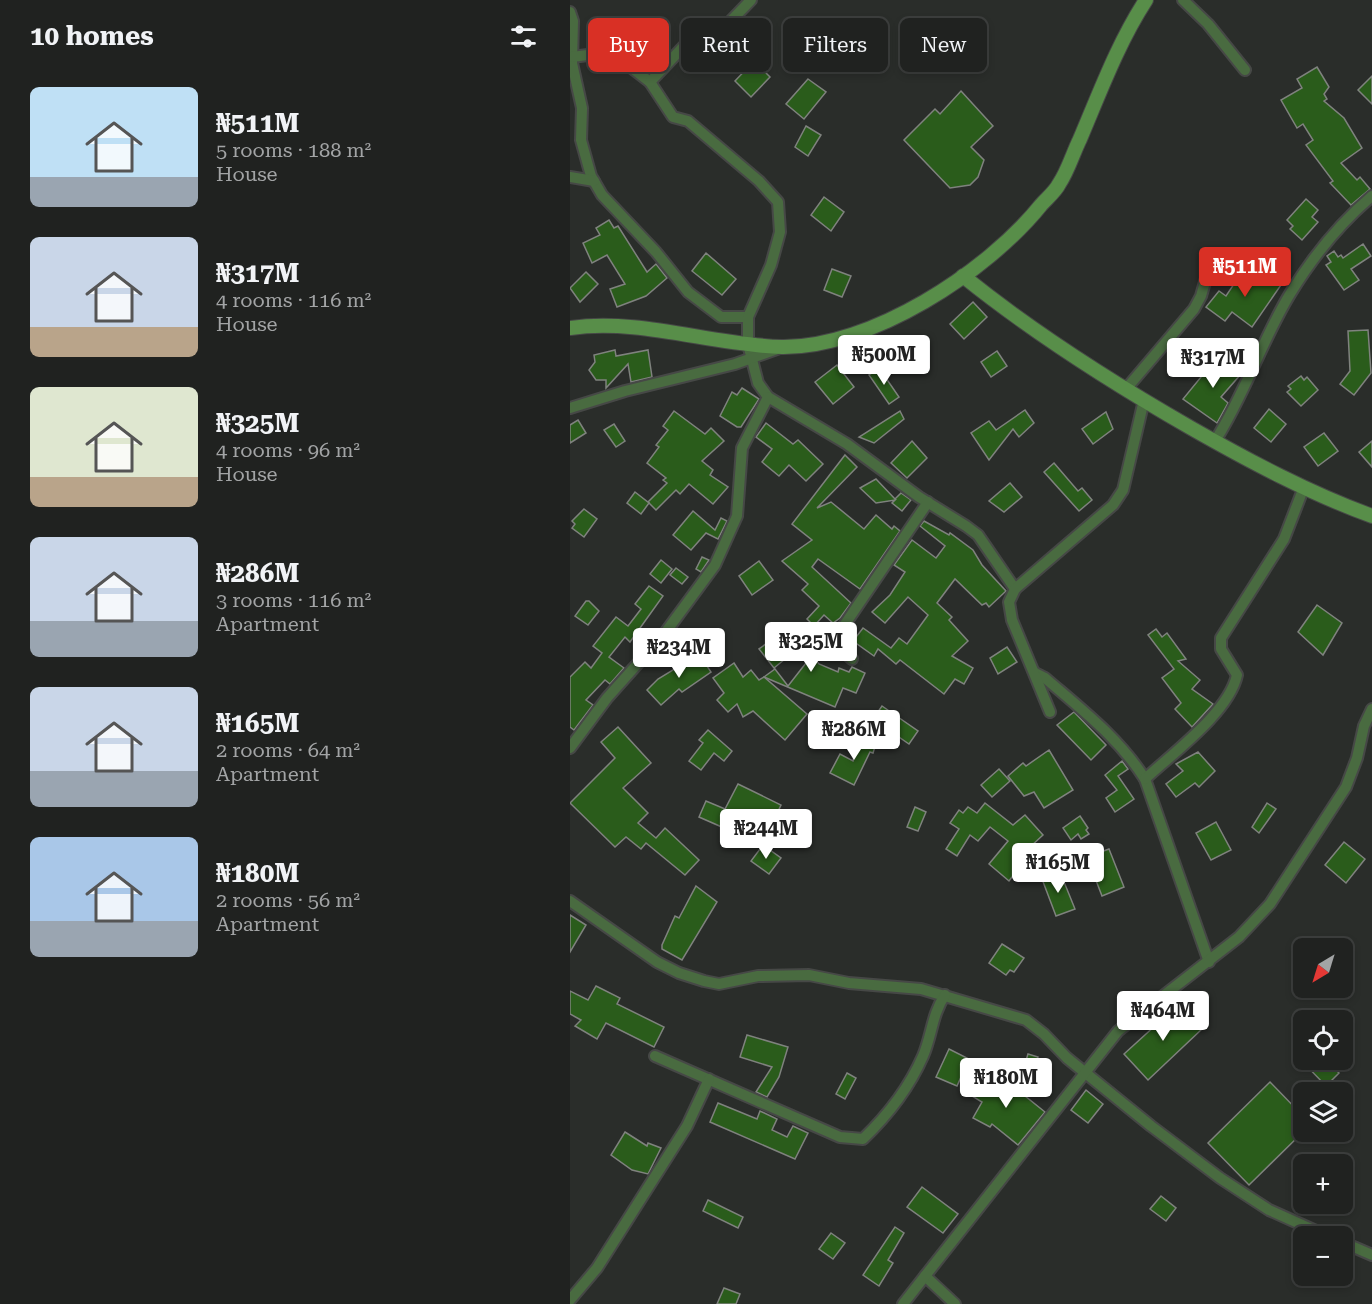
<!DOCTYPE html>
<meta charset="utf-8">
<style>
body{margin:0;font-family:"Roboto Serif",serif;background:#2d2f2d;color:#f1f3f6;height:100vh;display:flex;flex-direction:column;font-size:22px;white-space:nowrap}
*{box-sizing:border-box;margin:0}
p{font-size:20px;color:#a2a4a5}
.icon{flex:none;width:33px;height:33px;fill:none;stroke:currentColor;stroke-width:2;stroke-linecap:round;stroke-linejoin:round}
.map{position:relative;flex:1;overflow:hidden}
.panel{display:flex;flex-direction:column;background:#202220;width:570px}
.panel>*{flex:none}
.guide{position:absolute;left:18px;top:18px;width:570px;height:54px;display:flex;gap:12px}
.needle{width:39px;rotate:218deg}
.controls{position:absolute;left:723px;top:938px;display:grid;gap:12px}
.controls a{display:grid;place-items:center;width:60px;height:60px;border-radius:9px;background:#202220;box-shadow:0 3px 9px #0003,0 0 0 2px #3d3f3e;font-size:30px}
.price{position:absolute;translate:-50% -51px;padding:0 14px;border-radius:6px;background:#fff;color:#222;font-size:20px;line-height:39px;filter:drop-shadow(0 2px 3px #0008)}
.price::after{content:'';position:absolute;left:50%;top:36px;width:18px;height:14px;margin-left:-9px;background:inherit;clip-path:polygon(0 0,100% 0,50% 100%)}
.price.selected{background:#d93025;color:#fff}
ul{padding:0;list-style:none}
li{display:flex;align-items:center;gap:18px;height:150px;padding:0 30px}
li span{display:grid;place-items:center;flex:none;width:168px;height:120px;border-radius:9px;color:#555}
li>.icon{margin-inline-start:auto}
span .icon{width:72px;height:72px;fill:#fffc;stroke-width:1}
li b{font-size:26px}
h2{display:flex;justify-content:space-between;align-items:center;height:72px;padding:0 30px;font-size:26px}
.chip{padding:0 21px;border-radius:9px;background:#202220;box-shadow:0 3px 9px #0003,0 0 0 2px #3d3f3e;font-size:21px;line-height:54px}
.chip.selected{background:#d93025;color:#fff}
main{display:flex;flex:1;min-height:0}
.map>svg:first-child{display:block}
.building{fill:#2a5c1b;stroke:#7f827e;stroke-width:1.5}
.lines{fill:none;stroke-linecap:round;stroke-linejoin:round}
.street-casing{stroke:#464846;stroke-width:14}
.secondary-casing{stroke:#464846;stroke-width:16}
.street{stroke:#496b40;stroke-width:10}
.secondary{stroke:#588e49;stroke-width:14}
</style>
<main>
<section class="panel">
<h2>10 homes<svg class="icon" aria-label="filters" viewBox="0 0 24 24"><path d="M4 7h16M4 17h16"/><circle cx="9" cy="7" r="2"/><circle cx="15" cy="17" r="2"/></svg></h2>
<ul>
<li><span style="background:linear-gradient(#bfe0f5 75%,#9aa5b1 0)"><svg class="icon" aria-label="home" viewBox="0 0 24 24"><path d="M3 11l9-7 9 7M6 9v11h12V9"/></svg></span><div><b>₦511M</b><p>5 rooms · 188 m²</p><p>House</p></div></li>
<li><span style="background:linear-gradient(#c9d6e8 75%,#b9a48a 0)"><svg class="icon" aria-label="home" viewBox="0 0 24 24"><path d="M3 11l9-7 9 7M6 9v11h12V9"/></svg></span><div><b>₦317M</b><p>4 rooms · 116 m²</p><p>House</p></div></li>
<li><span style="background:linear-gradient(#dfe7d0 75%,#b9a48a 0)"><svg class="icon" aria-label="home" viewBox="0 0 24 24"><path d="M3 11l9-7 9 7M6 9v11h12V9"/></svg></span><div><b>₦325M</b><p>4 rooms · 96 m²</p><p>House</p></div></li>
<li><span style="background:linear-gradient(#c9d6e8 70%,#9aa5b1 0)"><svg class="icon" aria-label="home" viewBox="0 0 24 24"><path d="M3 11l9-7 9 7M6 9v11h12V9"/></svg></span><div><b>₦286M</b><p>3 rooms · 116 m²</p><p>Apartment</p></div></li>
<li><span style="background:linear-gradient(#c9d6e8 70%,#9aa5b1 0)"><svg class="icon" aria-label="home" viewBox="0 0 24 24"><path d="M3 11l9-7 9 7M6 9v11h12V9"/></svg></span><div><b>₦165M</b><p>2 rooms · 64 m²</p><p>Apartment</p></div></li>
<li><span style="background:linear-gradient(#a9c7e8 70%,#9aa5b1 0)"><svg class="icon" aria-label="home" viewBox="0 0 24 24"><path d="M3 11l9-7 9 7M6 9v11h12V9"/></svg></span><div><b>₦180M</b><p>2 rooms · 56 m²</p><p>Apartment</p></div></li>
</ul>
</section>
<div class="map">
<svg width="802" height="1304" viewBox="0 0 802 1304">
<rect width="100%" height="100%" fill="#2a2d2a"/>
<g class="building">
<path d="M 184,61 L 200,77 L 181,97 L 165,81 Z"/>
<path d="M 747,67 L 759,87 L 754,94 L 757,99 L 754,101 L 774,118 L 792,148 L 771,163 L 787,180 L 790,177 L 800,189 L 781,205 L 760,183 L 763,181 L 736,145 L 743,140 L 733,124 L 727,128 L 711,100 L 732,88 L 727,79 Z"/>
<path d="M 802,76 L 802,104 L 788,90 Z"/>
<path d="M 238,79 L 256,92 L 234,119 L 216,104 Z"/>
<path d="M 391,91 L 423,126 L 401,147 L 414,160 L 408,177 L 400,185 L 380,188 L 334,140 L 365,109 L 370,114 Z"/>
<path d="M 236,126 L 251,135 L 238,156 L 225,147 Z"/>
<path d="M 254,197 L 274,212 L 261,231 L 241,215 Z"/>
<path d="M 736,199 L 748,210 L 742,217 L 748,222 L 732,240 L 720,229 L 723,226 L 717,220 Z"/>
<path d="M 39,220 L 44,228 L 48,226 L 77,272 L 86,264 L 97,278 L 76,296 L 47,307 L 40,289 L 55,284 L 37,255 L 22,263 L 13,243 L 30,235 L 26,228 Z"/>
<path d="M 793,244 L 801,256 L 781,269 L 789,280 L 774,290 L 756,265 L 761,262 L 757,256 L 764,251 L 768,257 L 771,255 L 773,258 Z"/>
<path d="M 136,253 L 166,279 L 152,295 L 122,271 Z"/>
<path d="M 262,269 L 281,276 L 272,297 L 254,290 Z"/>
<path d="M 674,269 L 694,283 L 699,276 L 711,285 L 682,327 L 662,312 L 655,321 L 636,307 L 649,291 L 656,296 Z"/>
<path d="M 16,272 L 28,284 L 10,302 L 0,288 Z"/>
<path d="M 403,302 L 417,317 L 394,339 L 380,324 Z"/>
<path d="M 798,330 L 801,373 L 784,395 L 770,384 L 780,371 L 778,331 Z"/>
<path d="M 45,350 L 46,356 L 78,350 L 82,377 L 61,382 L 58,364 L 36,388 L 36,380 L 26,380 L 19,370 L 25,362 L 24,355 Z"/>
<path d="M 427,351 L 437,366 L 421,377 L 411,362 Z"/>
<path d="M 649,355 L 671,374 L 651,397 L 658,403 L 647,423 L 613,399 Z"/>
<path d="M 267,365 L 284,387 L 263,404 L 245,382 Z"/>
<path d="M 309,368 L 329,397 L 319,404 L 299,375 Z"/>
<path d="M 731,376 L 734,380 L 737,377 L 748,390 L 731,406 L 717,392 L 721,389 L 718,386 Z"/>
<path d="M 172,388 L 189,399 L 171,427 L 167,427 L 150,416 L 162,392 L 167,395 Z"/>
<path d="M 699,409 L 716,424 L 701,442 L 684,428 Z"/>
<path d="M 455,410 L 464,423 L 449,437 L 443,429 L 419,460 L 401,433 L 419,421 L 426,430 Z"/>
<path d="M 104,411 L 135,434 L 141,428 L 154,441 L 132,461 L 143,470 L 140,475 L 158,487 L 143,504 L 119,484 L 110,494 L 106,490 L 86,510 L 78,502 L 97,483 L 93,480 L 96,478 L 77,463 L 89,447 L 86,445 L 98,430 L 93,426 Z"/>
<path d="M 330,411 L 334,419 L 304,443 L 289,437 Z"/>
<path d="M 536,412 L 543,429 L 523,444 L 512,429 Z"/>
<path d="M 8,420 L 16,433 L 0,443 L 0,425 Z"/>
<path d="M 196,423 L 223,444 L 228,440 L 253,464 L 236,481 L 219,465 L 209,476 L 192,462 L 202,449 L 186,437 Z"/>
<path d="M 44,424 L 55,441 L 46,447 L 34,430 Z"/>
<path d="M 754,433 L 768,451 L 748,466 L 734,447 Z"/>
<path d="M 342,441 L 357,458 L 337,478 L 321,463 Z"/>
<path d="M 802,441 L 802,467 L 789,452 Z"/>
<path d="M 275,455 L 287,467 L 247,508 L 261,502 L 294,529 L 306,515 L 322,529 L 324,526 L 330,531 L 290,589 L 248,559 L 242,567 L 281,603 L 270,618 L 263,623 L 254,615 L 244,626 L 237,619 L 249,606 L 232,590 L 238,584 L 212,561 L 242,540 L 222,524 Z"/>
<path d="M 484,463 L 508,491 L 512,488 L 522,500 L 509,511 L 474,472 Z"/>
<path d="M 306,479 L 325,499 L 331,493 L 341,500 L 332,511 L 322,503 L 325,500 L 306,503 L 290,488 Z"/>
<path d="M 440,483 L 452,497 L 434,512 L 419,501 Z"/>
<path d="M 65,492 L 79,503 L 71,514 L 57,503 Z"/>
<path d="M 14,509 L 27,519 L 14,537 L 2,528 L 5,524 L 2,521 Z"/>
<path d="M 123,511 L 145,530 L 151,518 L 157,521 L 148,539 L 136,533 L 121,550 L 103,535 Z"/>
<path d="M 354,521 L 379,535 L 380,533 L 403,550 L 412,565 L 436,591 L 419,607 L 416,603 L 412,605 L 385,579 L 367,603 L 382,617 L 379,620 L 398,641 L 382,656 L 403,668 L 394,684 L 385,679 L 374,694 L 330,660 L 326,664 L 308,649 L 304,656 L 283,641 L 293,628 L 321,648 L 329,638 L 337,644 L 358,615 L 338,597 L 315,623 L 302,612 L 320,595 L 335,572 L 324,565 L 342,540 L 366,558 L 375,546 L 350,526 Z"/>
<path d="M 132,557 L 139,560 L 131,572 L 126,569 Z"/>
<path d="M 91,560 L 102,569 L 91,583 L 80,574 Z"/>
<path d="M 189,561 L 203,580 L 182,595 L 169,576 Z"/>
<path d="M 106,568 L 118,577 L 112,584 L 100,575 Z"/>
<path d="M 79,586 L 93,596 L 60,642 L 55,637 L 39,657 L 54,668 L 40,684 L 35,680 L 16,700 L 23,705 L 4,730 L 0,727 L 0,677 L 15,662 L 21,668 L 32,653 L 23,646 L 46,617 L 58,626 L 71,609 L 65,604 Z"/>
<path d="M 16,601 L 19,601 L 29,611 L 18,625 L 5,616 Z"/>
<path d="M 747,605 L 772,623 L 753,655 L 728,632 Z"/>
<path d="M 586,629 L 592,637 L 597,633 L 616,659 L 608,661 L 630,680 L 622,689 L 643,704 L 622,727 L 605,709 L 611,703 L 592,678 L 604,669 L 578,635 Z"/>
<path d="M 208,635 L 217,646 L 228,637 L 249,664 L 268,672 L 269,668 L 279,672 L 282,667 L 295,673 L 286,693 L 273,688 L 265,707 L 194,677 L 205,669 L 218,686 L 236,663 L 226,650 L 204,668 L 189,649 Z"/>
<path d="M 437,647 L 447,662 L 428,674 L 420,658 Z"/>
<path d="M 129,654 L 141,672 L 112,692 L 109,689 L 91,705 L 77,690 L 88,679 Z"/>
<path d="M 164,663 L 173,677 L 181,670 L 189,680 L 194,677 L 237,714 L 215,740 L 183,711 L 173,717 L 167,704 L 158,712 L 147,700 L 154,693 L 143,678 Z"/>
<path d="M 312,706 L 348,731 L 339,744 L 303,719 Z"/>
<path d="M 504,712 L 536,745 L 521,760 L 487,725 Z"/>
<path d="M 48,727 L 81,763 L 53,788 L 78,813 L 68,823 L 86,838 L 95,828 L 129,860 L 115,875 L 76,843 L 71,849 L 56,837 L 45,847 L 0,803 L 45,758 L 31,742 Z"/>
<path d="M 138,730 L 162,751 L 154,761 L 144,753 L 131,770 L 119,761 L 133,743 L 129,740 Z"/>
<path d="M 290,735 L 307,740 L 303,753 L 300,752 L 284,785 L 260,773 L 270,754 L 283,761 Z"/>
<path d="M 479,750 L 503,790 L 474,808 L 464,792 L 454,796 L 438,776 L 453,763 L 456,766 Z"/>
<path d="M 628,752 L 645,771 L 629,787 L 625,783 L 606,797 L 596,784 L 613,771 L 606,764 Z"/>
<path d="M 552,761 L 558,769 L 548,776 L 564,799 L 545,812 L 536,798 L 547,790 L 535,775 Z"/>
<path d="M 429,769 L 440,781 L 422,797 L 411,785 Z"/>
<path d="M 168,784 L 211,805 L 202,824 L 196,821 L 186,842 L 129,817 L 136,801 L 155,809 Z"/>
<path d="M 415,803 L 443,825 L 455,815 L 473,835 L 446,860 L 451,865 L 439,881 L 419,864 L 438,841 L 420,827 L 408,841 L 400,835 L 387,856 L 376,849 L 389,829 L 380,823 L 389,810 L 393,813 L 398,807 L 407,813 Z"/>
<path d="M 697,803 L 706,809 L 689,833 L 682,827 Z"/>
<path d="M 345,807 L 356,812 L 348,831 L 337,827 Z"/>
<path d="M 510,816 L 518,828 L 516,830 L 519,834 L 511,839 L 508,834 L 501,840 L 493,828 Z"/>
<path d="M 646,822 L 661,850 L 641,860 L 626,833 Z"/>
<path d="M 774,842 L 795,859 L 776,883 L 755,865 Z"/>
<path d="M 193,845 L 211,858 L 199,874 L 181,861 Z"/>
<path d="M 539,849 L 554,887 L 532,896 L 517,857 Z"/>
<path d="M 490,872 L 505,909 L 486,916 L 472,879 Z"/>
<path d="M 126,886 L 147,902 L 112,960 L 92,949 L 92,945 L 105,916 L 109,918 Z"/>
<path d="M 0,915 L 16,925 L 0,952 Z"/>
<path d="M 432,944 L 454,958 L 444,972 L 440,970 L 436,975 L 419,963 Z"/>
<path d="M 26,986 L 50,998 L 47,1004 L 94,1027 L 84,1047 L 36,1023 L 27,1039 L 5,1026 L 11,1020 L 0,1014 L 0,991 L 18,1000 Z"/>
<path d="M 609,1004 L 632,1029 L 578,1080 L 554,1054 Z"/>
<path d="M 177,1035 L 218,1047 L 209,1077 L 197,1097 L 186,1092 L 202,1067 L 170,1057 Z"/>
<path d="M 379,1049 L 399,1059 L 387,1086 L 366,1077 Z"/>
<path d="M 458,1054 L 468,1057 L 461,1081 L 451,1077 Z"/>
<path d="M 730,1059 L 755,1059 L 769,1073 L 756,1086 Z"/>
<path d="M 277,1073 L 286,1078 L 275,1099 L 266,1094 Z"/>
<path d="M 418,1075 L 426,1080 L 429,1075 L 475,1112 L 448,1145 L 422,1124 L 420,1127 L 403,1118 L 412,1102 L 402,1096 L 406,1087 L 410,1090 Z"/>
<path d="M 700,1082 L 734,1117 L 734,1131 L 679,1185 L 638,1143 Z"/>
<path d="M 516,1090 L 533,1104 L 518,1123 L 501,1110 Z"/>
<path d="M 148,1103 L 187,1119 L 190,1111 L 207,1119 L 202,1130 L 217,1137 L 223,1126 L 238,1133 L 225,1159 L 140,1122 Z"/>
<path d="M 55,1132 L 77,1146 L 78,1143 L 91,1148 L 78,1174 L 62,1170 L 41,1155 Z"/>
<path d="M 352,1187 L 388,1214 L 373,1233 L 337,1207 Z"/>
<path d="M 591,1196 L 606,1208 L 596,1221 L 580,1209 Z"/>
<path d="M 138,1200 L 173,1217 L 168,1228 L 133,1211 Z"/>
<path d="M 325,1227 L 334,1233 L 318,1260 L 323,1263 L 309,1286 L 293,1275 Z"/>
<path d="M 261,1233 L 275,1243 L 263,1259 L 249,1249 Z"/>
<path d="M 154,1288 L 170,1294 L 166,1304 L 147,1304 Z"/>
</g>
<g class="lines">
<g class="street-casing">
<g id="street">
<path d="M 613,0 L 638,24 L 675,70"/>
<path d="M 0,12 L 3,21 L 2,63 L 12,108 L 11,140 L 21,176 L 32,195 L 86,252 L 118,292 L 151,317 L 178,317"/>
<path d="M 2,57 L 41,52 L 80,82 L 103,117 L 118,121 L 189,181 L 208,202 L 210,232 L 201,265 L 178,317 L 178,344 L 188,383 L 198,397 L 277,444 L 349,497 L 396,526 L 408,535 L 445,589"/>
<path d="M 80,82 L 132,27 L 153,29 L 181,0"/>
<path d="M 0,177 L 24,181"/>
<path d="M 556,389 L 624,309 L 631,296 L 637,275"/>
<path d="M 0,408 L 55,391 L 165,364 L 210,348"/>
<path d="M 645,441 C 675,394 692,340 720,294 C 742,258 770,223 802,196"/>
<path d="M 282,659 C 270,649 266,645 271,630 L 358,502"/>
<path d="M 465,673 L 475,678 C 511,709 549,738 575,779 L 639,962"/>
<path d="M 480,712 L 442,620 L 439,602 L 445,589 L 543,505 L 553,490 L 574,400"/>
<path d="M 0,748 L 37,698 L 95,633 L 145,565 L 167,516 L 172,448 L 198,397"/>
<path d="M 575,779 C 603,753 659,712 667,675 L 651,649 L 651,638 L 714,539 L 734,487"/>
<path d="M 0,901 L 87,962 L 109,973 L 134,981 L 149,984 L 188,976 L 239,975 L 279,983 L 351,989 L 456,1020 L 474,1034 L 497,1058 L 581,1126 L 650,1178 L 699,1210 L 757,1236"/>
<path d="M 85,1056 L 270,1137 L 293,1139 C 318,1115 339,1088 353,1056 C 362,1035 362,1014 375,995"/>
<path d="M 772,1242 L 802,1255"/>
<path d="M 355,1276 L 385,1304"/>
<path d="M 0,1300 L 27,1268 L 117,1126 L 139,1079"/>
<path d="M 333,1304 L 548,1031 L 669,937 L 700,904 L 776,787 L 787,758 L 794,726 L 802,709"/>
</g>
</g>
<g class="secondary-casing">
<g id="secondary">
<path d="M 393,276 C 465,334 541,382 621,428 C 679,461 739,493 802,516"/>
<path d="M 0,328 C 71,318 141,345 212,347 C 301,348 417,272 471,205 C 477,198 485,192 489,184 C 498,171 503,153 510,139 C 530,92 548,43 576,0"/>
</g>
</g>
<use href="#street" class="street"/>
<use href="#secondary" class="secondary"/>
</g>
</svg>
<div class="controls">
<a><svg class="needle" viewBox="-14 -14 28 28"><path d="M0-13l5 13h-10z" fill="#e53935"/><path d="M0 13l5-13h-10z" fill="#a2a4a5"/></svg></a>
<a><svg class="icon" aria-label="locate" viewBox="0 0 24 24"><circle cx="12" cy="12" r="6"/><path d="M12 2v4M12 18v4M2 12h4M18 12h4"/></svg></a>
<a><svg class="icon" aria-label="layers" viewBox="0 0 24 24"><path d="M12 4l9 5-9 5-9-5zM3 14l9 5 9-5"/></svg></a>
<a>+</a>
<a>−</a>
</div>
<b class="price selected" style="left:675px;top:298px">₦511M</b>
<b class="price" style="left:314px;top:386px">₦500M</b>
<b class="price" style="left:643px;top:389px">₦317M</b>
<b class="price" style="left:241px;top:673px">₦325M</b>
<b class="price" style="left:109px;top:679px">₦234M</b>
<b class="price" style="left:284px;top:761px">₦286M</b>
<b class="price" style="left:196px;top:860px">₦244M</b>
<b class="price" style="left:488px;top:894px">₦165M</b>
<b class="price" style="left:593px;top:1042px">₦464M</b>
<b class="price" style="left:436px;top:1109px">₦180M</b>
<div class="guide">
<a class="chip selected">Buy</a>
<a class="chip">Rent</a>
<a class="chip">Filters</a>
<a class="chip">New</a>
</div>
</div>
</main>
